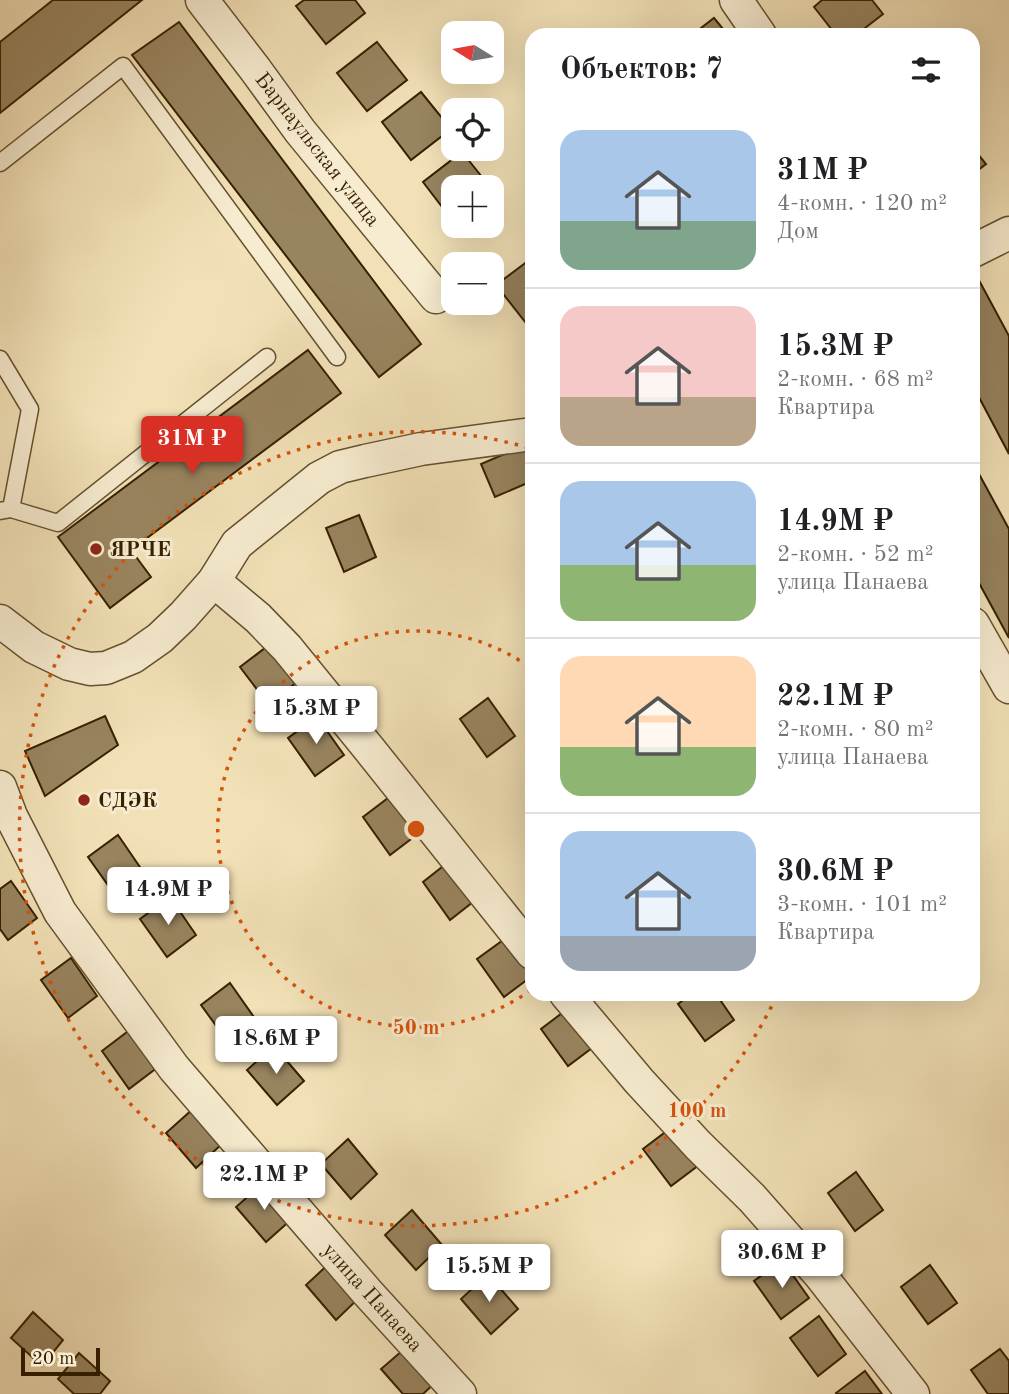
<!DOCTYPE html>
<html lang="ru">
<meta charset="utf-8">
<style>
body{margin:0;font-family:"Old Standard TT",serif;background:#f2f2f2;color:#202124;height:100vh;display:flex;flex-direction:column;font-size:26px;white-space:nowrap}
*{box-sizing:border-box;margin:0}
p{font-size:23px;color:#757577}
.icon{flex:none;width:38px;height:38px;fill:none;stroke:currentColor;stroke-width:2;stroke-linecap:round;stroke-linejoin:round}
.map{position:relative;flex:1;overflow:hidden}
.sheet{position:absolute;left:525px;top:28px;width:455px;height:973px;display:flex;flex-direction:column;background:#fff;border-radius:21px;box-shadow:0 7px 28px #0002}
.sheet>*{flex:none}
.needle{width:46px;rotate:281deg}
.buttons{position:absolute;left:441px;top:21px;display:grid;gap:14px}
.buttons a{display:grid;place-items:center;width:63px;height:63px;border-radius:14px;background:#fff;box-shadow:0 7px 28px #0002;font-size:35px}
.scale{position:absolute;left:21px;bottom:18px;width:79px;box-sizing:border-box;padding-left:7px;border:4px solid #362000;border-top:0;font-size:19px;line-height:24px;white-space:nowrap;color:#362000;-webkit-text-stroke:5px #f7ecd0;paint-order:stroke}
.price{position:absolute;translate:-50% -60px;padding:0 16px;border-radius:7px;background:#fff;color:#222;font-size:23px;line-height:46px;filter:drop-shadow(0 2px 4px #0008)}
.price::after{content:'';position:absolute;left:50%;top:42px;width:21px;height:16px;margin-left:-10px;background:inherit;clip-path:polygon(0 0,100% 0,50% 100%)}
.price.selected{background:#d93025;color:#fff}
ul{padding:0;list-style:none}
li{display:flex;align-items:center;gap:21px;height:175px;padding:0 35px}
li+li{border-top:2px solid #e0e0e0}
li span{display:grid;place-items:center;flex:none;width:196px;height:140px;border-radius:21px;color:#555}
li>.icon{margin-inline-start:auto}
span .icon{width:84px;height:84px;fill:#fffc;stroke-width:1}
li b{font-size:30px}
h2{display:flex;justify-content:space-between;align-items:center;height:84px;padding:0 35px;font-size:30px}
.map>svg:first-child{display:block}
.building{fill:#98845f;stroke:#362000;stroke-width:2}
.lines{fill:none;stroke-linecap:round;stroke-linejoin:round}
.service-casing{stroke:#65502e;stroke-width:19}
.minor-casing{stroke:#65502e;stroke-width:35}
.service{stroke:#f7ecd0;stroke-width:16}
.minor{stroke:#f7ecd0;stroke-width:32}
.ring{fill:none;stroke:#d6530b;stroke-width:3.5;stroke-dasharray:3.5 7}
.poi-dot{fill:#8f2418;stroke:#f7ecd0;stroke-width:2.5}
.labels{text-anchor:middle;stroke-width:6;stroke-linejoin:round;paint-order:stroke}
.street-label{font-size:21px;fill:#362000;stroke:#f7ecd0}
.poi-label{font-size:21px;font-weight:bold;fill:#362000;stroke:#f7ecd0;text-anchor:start}
.centre{fill:#d6530b;stroke:#f7ecd0;stroke-width:3.5}
.ring-label{font-size:21px;text-anchor:middle;font-weight:bold;fill:#d6530b;stroke:#f7ecd0;stroke-width:6;stroke-linejoin:round;paint-order:stroke}
</style>
<div class="map">
<svg width="1009" height="1394" viewBox="0 0 1009 1394">
<rect width="100%" height="100%" fill="#f2e1b7"/>
<filter id="stains"><feTurbulence type="fractalNoise" baseFrequency=".00286" numOctaves="4"/><feColorMatrix values="0 0 0 0 .2 0 0 0 0 .09 0 0 0 0 .02 0 0 0 .5 -.17"/></filter>
<radialGradient id="worn" r=".72"><stop offset=".6" stop-color="#630" stop-opacity="0"/><stop offset="1" stop-color="#630" stop-opacity=".3"/></radialGradient>
<g class="building">
<path d="M 53,0 L 142,0 L 0,113 L 0,42 Z"/>
<path d="M 304,0 L 355,0 L 365,13 L 326,44 L 296,6 Z"/>
<path d="M 822,0 L 872,0 L 883,14 L 856,35 L 836,35 L 814,7 Z"/>
<path d="M 714,18 L 728,35 L 692,35 Z"/>
<path d="M 179,22 L 421,344 L 379,377 L 132,55 Z"/>
<path d="M 377,42 L 407,80 L 367,111 L 337,73 Z"/>
<path d="M 421,92 L 451,129 L 411,160 L 382,122 Z"/>
<path d="M 973,148 L 986,164 L 973,174 Z"/>
<path d="M 462,152 L 490,187 L 453,187 L 452,220 L 423,182 Z"/>
<path d="M 532,258 L 532,318 L 526,323 L 496,285 Z"/>
<path d="M 974,271 L 1009,336 L 1009,454 L 973,386 Z"/>
<path d="M 308,350 L 341,393 L 131,550 L 151,577 L 110,608 L 58,537 Z"/>
<path d="M 523,446 L 532,466 L 532,481 L 495,497 L 481,464 Z"/>
<path d="M 973,463 L 1009,529 L 1009,638 L 973,572 Z"/>
<path d="M 359,515 L 376,557 L 344,572 L 326,528 Z"/>
<path d="M 269,645 L 296,683 L 268,704 L 240,667 Z"/>
<path d="M 488,698 L 515,736 L 487,757 L 460,719 Z"/>
<path d="M 105,716 L 118,745 L 45,796 L 25,751 Z"/>
<path d="M 317,717 L 344,755 L 315,776 L 288,738 Z"/>
<path d="M 392,795 L 419,833 L 390,855 L 363,817 Z"/>
<path d="M 118,835 L 144,873 L 115,895 L 88,857 Z"/>
<path d="M 451,860 L 478,898 L 450,920 L 423,882 Z"/>
<path d="M 11,881 L 37,918 L 8,940 L 0,929 L 0,889 Z"/>
<path d="M 170,897 L 196,935 L 167,957 L 140,919 Z"/>
<path d="M 506,938 L 532,976 L 504,997 L 477,959 Z"/>
<path d="M 71,958 L 97,996 L 68,1018 L 41,980 Z"/>
<path d="M 230,983 L 256,1020 L 228,1042 L 201,1005 Z"/>
<path d="M 691,994 L 716,994 L 734,1020 L 705,1041 L 678,1004 Z"/>
<path d="M 570,1007 L 596,1045 L 568,1066 L 541,1029 Z"/>
<path d="M 131,1029 L 158,1067 L 129,1089 L 102,1051 Z"/>
<path d="M 274,1046 L 304,1081 L 277,1105 L 247,1070 Z"/>
<path d="M 194,1108 L 223,1143 L 196,1168 L 166,1133 Z"/>
<path d="M 672,1127 L 699,1165 L 671,1186 L 643,1149 Z"/>
<path d="M 348,1139 L 377,1174 L 351,1199 L 321,1164 Z"/>
<path d="M 856,1172 L 883,1210 L 855,1231 L 828,1193 Z"/>
<path d="M 263,1183 L 293,1218 L 266,1242 L 236,1207 Z"/>
<path d="M 412,1210 L 442,1245 L 416,1270 L 385,1235 Z"/>
<path d="M 333,1260 L 362,1295 L 336,1320 L 306,1285 Z"/>
<path d="M 782,1260 L 809,1298 L 781,1319 L 754,1281 Z"/>
<path d="M 930,1265 L 957,1303 L 928,1324 L 901,1287 Z"/>
<path d="M 488,1274 L 518,1309 L 491,1334 L 461,1299 Z"/>
<path d="M 33,1312 L 63,1340 L 42,1366 L 11,1338 Z"/>
<path d="M 819,1316 L 846,1354 L 818,1376 L 790,1338 Z"/>
<path d="M 409,1345 L 438,1380 L 423,1394 L 403,1394 L 381,1369 Z"/>
<path d="M 1000,1349 L 1009,1361 L 1009,1394 L 988,1394 L 971,1370 Z"/>
<path d="M 79,1353 L 110,1381 L 100,1394 L 74,1394 L 58,1379 Z"/>
<path d="M 865,1371 L 882,1394 L 837,1394 L 836,1393 Z"/>
</g>
<g class="lines">
<g class="service-casing">
<g id="service">
<path d="M 0,163 L 123,66 L 337,357"/>
<path d="M 0,359 L 30,409 L 11,509"/>
<path d="M 0,511 L 11,509 L 58,523 L 267,357"/>
</g>
</g>
<g class="minor-casing">
<g id="minor">
<path d="M 202,0 L 255,69 L 300,131 L 436,297"/>
<path d="M 736,0 L 760,35"/>
<path d="M 973,251 L 1009,233"/>
<path d="M 214,581 L 258,618 L 287,648 L 370,750 L 532,953"/>
<path d="M 0,621 L 34,647 L 69,664 L 90,669 L 106,668 L 133,657 L 160,638 L 183,616 L 214,581 L 237,544 L 319,478 L 340,467 L 365,461 L 421,449 L 532,434"/>
<path d="M 973,624 L 1009,687"/>
<path d="M 0,787 L 11,816 L 60,912 L 174,1068 L 367,1292 L 460,1394"/>
<path d="M 566,994 L 639,1081 L 698,1145 L 752,1198 L 820,1275 L 913,1394"/>
</g>
</g>
<use href="#service" class="service"/>
<use href="#minor" class="minor"/>
</g>
<g class="ring">
<path d="M531 990A198 198 0 1 1 531 668"/>
<path d="M776 997A397 397 0 1 1 529 448"/>
</g>
<g class="poi-dot">
<circle cx="96" cy="549" r="7"/>
<circle cx="84" cy="800" r="7"/>
</g>
<g class="labels">
<g class="street-label">
<text transform="translate(318 149) rotate(52)" y="7">Барнаульская улица</text>
<text transform="translate(373 1297) rotate(48)" y="7">улица Панаева</text>
</g>
<g class="poi-label">
<text x="110" y="556">ЯРЧЕ</text>
<text x="98" y="807">СДЭК</text>
</g>
</g>
<circle cx="416" cy="829" r="10" class="centre"/>
<g class="ring-label">
<text x="416" y="1034">50 m</text>
<text x="697" y="1117">100 m</text>
</g>
<rect width="100%" height="100%" filter="url(#stains)"/>
<rect width="100%" height="100%" fill="url(#worn)"/>
</svg>
<div class="buttons">
<a><svg class="needle" viewBox="-14 -14 28 28"><path d="M0-13l5 13h-10z" fill="#e53935"/><path d="M0 13l5-13h-10z" fill="#757577"/></svg></a>
<a><svg class="icon" aria-label="locate" viewBox="0 0 24 24"><circle cx="12" cy="12" r="6"/><path d="M12 2v4M12 18v4M2 12h4M18 12h4"/></svg></a>
<a>+</a>
<a>−</a>
</div>
<div class="scale">20 m</div>
<b class="price selected" style="left:192px;top:476px">31M ₽</b>
<b class="price" style="left:316px;top:746px">15.3M ₽</b>
<b class="price" style="left:168px;top:927px">14.9M ₽</b>
<b class="price" style="left:276px;top:1076px">18.6M ₽</b>
<b class="price" style="left:264px;top:1212px">22.1M ₽</b>
<b class="price" style="left:782px;top:1290px">30.6M ₽</b>
<b class="price" style="left:489px;top:1304px">15.5M ₽</b>
<section class="sheet">
<h2>Объектов: 7<svg class="icon" aria-label="filters" viewBox="0 0 24 24"><path d="M4 7h16M4 17h16"/><circle cx="9" cy="7" r="2"/><circle cx="15" cy="17" r="2"/></svg></h2>
<ul>
<li><span style="background:linear-gradient(#a9c7e8 65%,#7fa58c 0)"><svg class="icon" aria-label="home" viewBox="0 0 24 24"><path d="M3 11l9-7 9 7M6 9v11h12V9"/></svg></span><div><b>31M ₽</b><p>4-комн. · 120 m²</p><p>Дом</p></div></li>
<li><span style="background:linear-gradient(#f6c9c9 65%,#b9a48a 0)"><svg class="icon" aria-label="home" viewBox="0 0 24 24"><path d="M3 11l9-7 9 7M6 9v11h12V9"/></svg></span><div><b>15.3M ₽</b><p>2-комн. · 68 m²</p><p>Квартира</p></div></li>
<li><span style="background:linear-gradient(#a9c7e8 60%,#8fb573 0)"><svg class="icon" aria-label="home" viewBox="0 0 24 24"><path d="M3 11l9-7 9 7M6 9v11h12V9"/></svg></span><div><b>14.9M ₽</b><p>2-комн. · 52 m²</p><p>улица Панаева</p></div></li>
<li><span style="background:linear-gradient(#ffd9b3 65%,#8fb573 0)"><svg class="icon" aria-label="home" viewBox="0 0 24 24"><path d="M3 11l9-7 9 7M6 9v11h12V9"/></svg></span><div><b>22.1M ₽</b><p>2-комн. · 80 m²</p><p>улица Панаева</p></div></li>
<li><span style="background:linear-gradient(#a9c7e8 75%,#9aa5b1 0)"><svg class="icon" aria-label="home" viewBox="0 0 24 24"><path d="M3 11l9-7 9 7M6 9v11h12V9"/></svg></span><div><b>30.6M ₽</b><p>3-комн. · 101 m²</p><p>Квартира</p></div></li>
</ul>
</section>
</div>
